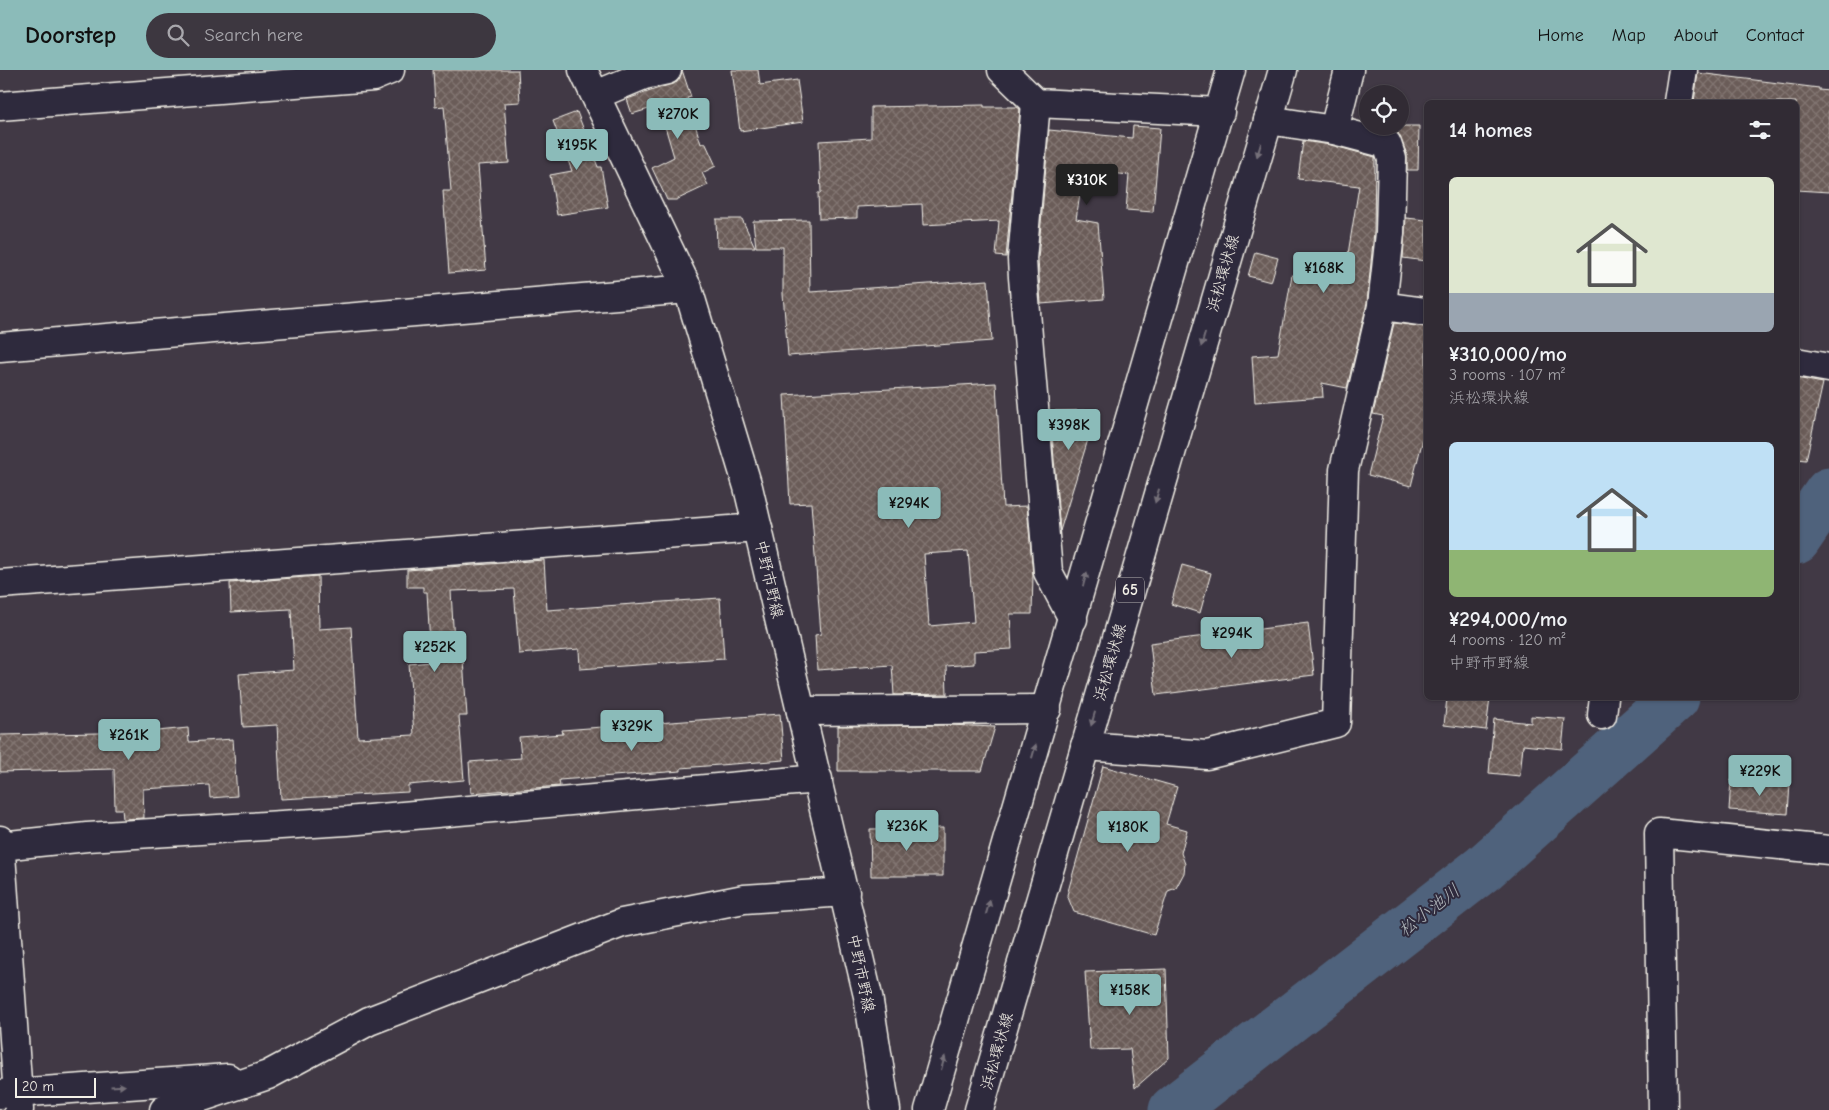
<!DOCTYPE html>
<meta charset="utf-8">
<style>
body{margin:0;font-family:"Comic Neue","Klee One",sans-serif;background:#3d3740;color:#f1f3f6;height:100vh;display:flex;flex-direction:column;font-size:19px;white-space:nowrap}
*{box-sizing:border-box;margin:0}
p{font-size:16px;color:#a8a7ac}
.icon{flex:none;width:28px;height:28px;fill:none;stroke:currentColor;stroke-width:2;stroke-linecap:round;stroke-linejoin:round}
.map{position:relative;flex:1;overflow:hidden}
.sheet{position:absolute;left:1424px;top:30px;width:375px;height:600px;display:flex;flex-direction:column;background:#312b34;border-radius:8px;box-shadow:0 1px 4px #0004,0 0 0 1px #4c474f}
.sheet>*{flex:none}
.buttons{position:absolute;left:1359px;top:15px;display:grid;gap:10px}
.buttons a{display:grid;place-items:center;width:50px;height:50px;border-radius:50%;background:#312b34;box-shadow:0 1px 4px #0004,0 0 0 1px #4c474f;font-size:25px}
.scale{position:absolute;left:15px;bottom:12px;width:81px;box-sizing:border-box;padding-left:5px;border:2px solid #f4f1e8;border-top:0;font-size:14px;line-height:18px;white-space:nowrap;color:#f4f1e8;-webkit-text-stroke:4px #2f2a3d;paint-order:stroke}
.price{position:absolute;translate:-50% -42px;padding:0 11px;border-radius:5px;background:#8bbbb9;color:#111;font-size:16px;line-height:32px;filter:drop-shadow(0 1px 2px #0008)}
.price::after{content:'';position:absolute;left:50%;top:30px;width:15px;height:11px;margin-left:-8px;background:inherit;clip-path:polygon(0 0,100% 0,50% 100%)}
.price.current{background:#222;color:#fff}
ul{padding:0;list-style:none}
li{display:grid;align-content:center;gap:10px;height:265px;padding:0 25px}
li span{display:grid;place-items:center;height:155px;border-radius:8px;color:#555}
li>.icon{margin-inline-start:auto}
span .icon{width:90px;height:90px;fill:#fffc;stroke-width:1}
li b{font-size:21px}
h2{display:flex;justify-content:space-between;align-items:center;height:60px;padding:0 25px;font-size:21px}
header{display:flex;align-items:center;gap:30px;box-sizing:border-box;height:70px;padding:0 25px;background:#8bbbb9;color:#111}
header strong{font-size:24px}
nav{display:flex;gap:28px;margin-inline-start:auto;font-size:18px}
.search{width:350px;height:45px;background:#3d3740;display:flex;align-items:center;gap:12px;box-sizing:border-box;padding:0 18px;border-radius:28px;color:#a8a7ac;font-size:19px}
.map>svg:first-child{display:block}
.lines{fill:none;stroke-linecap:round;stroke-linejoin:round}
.river{stroke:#50627b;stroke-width:49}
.building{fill:url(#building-cross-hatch);stroke:#f4f1e8;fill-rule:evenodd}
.minor-casing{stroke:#f4f1e8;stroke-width:31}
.major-casing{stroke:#f4f1e8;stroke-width:31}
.minor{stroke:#2f2a3d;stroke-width:28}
.major{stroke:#2f2a3d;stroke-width:28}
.oneway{fill:#747079}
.labels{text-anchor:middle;stroke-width:4;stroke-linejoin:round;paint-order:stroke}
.shield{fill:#2f2a3d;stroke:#b9b5b5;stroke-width:1}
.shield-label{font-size:15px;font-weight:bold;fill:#f4f1e8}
.street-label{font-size:16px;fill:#f4f1e8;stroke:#2f2a3d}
.water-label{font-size:18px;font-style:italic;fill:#b2b8bc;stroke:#2f2a3d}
</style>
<header>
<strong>Doorstep</strong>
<div class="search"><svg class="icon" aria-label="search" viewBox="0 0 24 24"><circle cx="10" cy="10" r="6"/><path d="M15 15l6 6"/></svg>Search here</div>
<nav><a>Home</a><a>Map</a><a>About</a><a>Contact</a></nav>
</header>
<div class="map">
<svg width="1829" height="1040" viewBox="0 0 1829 1040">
<defs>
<pattern id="building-cross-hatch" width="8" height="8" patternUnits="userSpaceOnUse" patternTransform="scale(1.25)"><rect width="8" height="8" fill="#6b5c59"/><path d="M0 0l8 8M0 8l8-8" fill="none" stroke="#817471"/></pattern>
</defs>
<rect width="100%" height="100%" fill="#413945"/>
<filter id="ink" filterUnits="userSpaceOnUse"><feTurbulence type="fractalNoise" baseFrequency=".02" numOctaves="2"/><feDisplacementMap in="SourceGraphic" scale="10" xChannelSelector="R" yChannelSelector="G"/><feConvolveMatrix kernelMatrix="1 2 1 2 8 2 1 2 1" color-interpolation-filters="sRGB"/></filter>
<g filter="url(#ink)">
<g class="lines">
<g class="river">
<path d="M 1796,470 L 1829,422"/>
<path d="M 1173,1040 L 1484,798 L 1675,628"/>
</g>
</g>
<g class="building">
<path d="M 433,0 L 518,0 L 520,32 L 504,33 L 509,93 L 478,95 L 486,200 L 449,203 L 443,121 L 451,121 L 444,36 L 435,37 Z"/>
<path d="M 682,0 L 691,27 L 687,28 L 701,74 L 705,72 L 716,96 L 702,103 L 708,115 L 676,130 L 667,130 L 652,98 L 674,87 L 659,36 L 632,44 L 627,29 L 677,12 Z"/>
<path d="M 732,0 L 758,0 L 760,15 L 797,10 L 803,52 L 740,61 Z"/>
<path d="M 1698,3 L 1819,18 L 1819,20 L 1829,21 L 1829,122 L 1796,120 L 1796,32 L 1694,32 Z"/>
<path d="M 984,35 L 984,37 L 1017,37 L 1020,39 L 1006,187 L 996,186 L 999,151 L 923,155 L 922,134 L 857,137 L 857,148 L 819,149 L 818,123 L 821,123 L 819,71 L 871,68 L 871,37 Z"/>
<path d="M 577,42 L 598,97 L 601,97 L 608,137 L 557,145 L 550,105 L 572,101 L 553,51 Z"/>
<path d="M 1133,56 L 1160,58 L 1153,142 L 1126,140 L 1129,105 L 1084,100 L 1076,149 L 1098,153 L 1104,229 L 1041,234 L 1038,189 L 1049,60 L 1132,68 Z"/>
<path d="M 1381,56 L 1419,56 L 1418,100 L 1407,100 L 1407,84 L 1398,63 Z"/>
<path d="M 1303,71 L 1331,75 L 1375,87 L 1374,162 L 1367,233 L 1347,318 L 1322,313 L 1323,327 L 1255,332 L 1252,286 L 1278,284 L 1292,205 L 1343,215 L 1359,116 L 1298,109 Z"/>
<path d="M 1406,148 L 1426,150 L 1426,191 L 1403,188 Z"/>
<path d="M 716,149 L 742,149 L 755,177 L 717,177 Z"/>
<path d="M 809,150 L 810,222 L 988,210 L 992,271 L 788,286 L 783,224 L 783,177 L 756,177 L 753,151 Z"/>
<path d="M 1255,182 L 1278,188 L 1271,212 L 1248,206 Z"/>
<path d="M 1394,253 L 1426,257 L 1426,357 L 1411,416 L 1368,405 L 1383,346 L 1373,344 Z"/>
<path d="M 1796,308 L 1823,313 L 1806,390 L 1796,389 Z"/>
<path d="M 996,313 L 1003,437 L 1027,436 L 1033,505 L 1032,544 L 1010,544 L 1012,579 L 974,581 L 974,594 L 946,596 L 947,624 L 894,625 L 892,595 L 817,600 L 815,565 L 821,564 L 811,433 L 790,434 L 784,325 ZM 968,481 L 974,552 L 929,556 L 924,484 Z"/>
<path d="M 1097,340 L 1060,461 L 1050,341 Z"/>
<path d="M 544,490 L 547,540 L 720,528 L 724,589 L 580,599 L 579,579 L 519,584 L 514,519 L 451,521 L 455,590 L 463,590 L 467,646 L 459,646 L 464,710 L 408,715 L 408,722 L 281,729 L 277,655 L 243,657 L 239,604 L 294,600 L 291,539 L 231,542 L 230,513 L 318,506 L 319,559 L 351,557 L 358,668 L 414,665 L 409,594 L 431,592 L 427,522 L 423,522 L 423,517 L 407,517 L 407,500 Z"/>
<path d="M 1182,495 L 1211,503 L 1200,543 L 1171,534 Z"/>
<path d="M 1308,553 L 1314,605 L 1156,625 L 1150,573 Z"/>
<path d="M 1447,628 L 1490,628 L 1486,660 L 1444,655 Z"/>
<path d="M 780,644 L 784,690 L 681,698 L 681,701 L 559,710 L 560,716 L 471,723 L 469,692 L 521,688 L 519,667 L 563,664 L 562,660 Z"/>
<path d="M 1531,646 L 1565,649 L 1562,679 L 1523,675 L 1520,706 L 1489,703 L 1494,649 L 1531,653 Z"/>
<path d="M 949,655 L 995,657 L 982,701 L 838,701 L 838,656 Z"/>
<path d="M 188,658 L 189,672 L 233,669 L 237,726 L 210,728 L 209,715 L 143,719 L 144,748 L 123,749 L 122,739 L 115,739 L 114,699 L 0,702 L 0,665 L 147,662 Z"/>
<path d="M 1103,696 L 1177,717 L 1166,754 L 1187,760 L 1181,783 L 1185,794 L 1184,803 L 1176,818 L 1168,821 L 1154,865 L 1074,842 L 1067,825 Z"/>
<path d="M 1731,710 L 1790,713 L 1788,744 L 1729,740 Z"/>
<path d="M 943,758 L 943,806 L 871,806 L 870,759 Z"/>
<path d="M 1166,899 L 1169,988 L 1135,1018 L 1130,979 L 1090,980 L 1085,902 Z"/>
</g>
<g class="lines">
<g class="minor-casing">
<g id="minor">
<path d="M 1002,0 L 1036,33 L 1220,42"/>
<path d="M 596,25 L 644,5 L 667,0"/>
<path d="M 1678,32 L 1683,0"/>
<path d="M 1036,33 L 1022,189 L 1023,207 L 1048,502 L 1073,549"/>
<path d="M 0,36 L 373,7 L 390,0"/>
<path d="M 1334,60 L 1349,0"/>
<path d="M 1382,236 L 1426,242"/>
<path d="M 0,277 L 688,219"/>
<path d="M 1796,292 L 1829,298"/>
<path d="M 0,514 L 758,458"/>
<path d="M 801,641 L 1047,639"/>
<path d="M 1602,645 L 1604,628"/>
<path d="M 1085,676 L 1207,685 L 1336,653 L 1344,400 L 1382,236 L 1390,163 L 1392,89 L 1387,74 L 1334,60 L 1268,50"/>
<path d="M 0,770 L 19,1040"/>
<path d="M 0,776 L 87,767 L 347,751 L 818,709"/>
<path d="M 0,1024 L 228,1008"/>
<path d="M 164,1040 L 268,1005 L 369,951 L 622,853 L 744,829 L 845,822"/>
<path d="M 1663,1040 L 1659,763 L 1829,780"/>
</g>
</g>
<g class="major-casing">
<g id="major">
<path d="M 583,0 L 688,219 L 748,417 L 868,926 L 886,1040"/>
<path d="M 929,1040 L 1231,0"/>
<path d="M 979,1040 L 1283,0"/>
</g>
</g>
<use href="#minor" class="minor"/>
<use href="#major" class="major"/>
</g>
<defs><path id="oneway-solid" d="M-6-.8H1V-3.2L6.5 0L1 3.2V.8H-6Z" transform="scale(1.25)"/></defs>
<g class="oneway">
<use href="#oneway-solid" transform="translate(1259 80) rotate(107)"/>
<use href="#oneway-solid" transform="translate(1203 270) rotate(106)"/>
<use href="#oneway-solid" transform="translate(1157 426) rotate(106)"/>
<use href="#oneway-solid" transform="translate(1085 509) rotate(-74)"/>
<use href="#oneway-solid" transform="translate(1093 649) rotate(106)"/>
<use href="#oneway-solid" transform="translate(1034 681) rotate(-74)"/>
<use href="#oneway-solid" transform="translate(988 837) rotate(-74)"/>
<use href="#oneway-solid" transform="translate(943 993) rotate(-74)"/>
<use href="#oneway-solid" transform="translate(118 1016) rotate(-4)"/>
</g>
</g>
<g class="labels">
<rect class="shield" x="1116" y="507.5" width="28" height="25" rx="4"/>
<g class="shield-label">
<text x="1130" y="525">65</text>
</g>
<g class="street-label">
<text transform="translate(1222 203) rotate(-74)" y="6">浜松環状線</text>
<text transform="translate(770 509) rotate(77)" y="6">中野市野線</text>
<text transform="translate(1109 592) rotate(-74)" y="6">浜松環状線</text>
<text transform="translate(862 903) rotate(78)" y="6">中野市野線</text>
<text transform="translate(996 981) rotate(-74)" y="6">浜松環状線</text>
</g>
<g class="water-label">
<text transform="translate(1429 840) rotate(-38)" y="6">松小池川</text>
</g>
</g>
</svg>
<div class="buttons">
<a><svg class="icon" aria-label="locate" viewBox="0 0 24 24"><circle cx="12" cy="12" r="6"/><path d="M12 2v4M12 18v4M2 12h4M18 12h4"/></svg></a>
</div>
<div class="scale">20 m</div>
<b class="price" style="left:678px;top:70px">¥270K</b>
<b class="price" style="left:577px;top:101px">¥195K</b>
<b class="price current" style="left:1087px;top:136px">¥310K</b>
<b class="price" style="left:1324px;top:224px">¥168K</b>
<b class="price" style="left:1069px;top:381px">¥398K</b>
<b class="price" style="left:909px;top:459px">¥294K</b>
<b class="price" style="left:1232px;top:589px">¥294K</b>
<b class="price" style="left:435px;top:603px">¥252K</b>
<b class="price" style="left:632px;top:682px">¥329K</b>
<b class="price" style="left:129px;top:691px">¥261K</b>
<b class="price" style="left:1760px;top:727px">¥229K</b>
<b class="price" style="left:907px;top:782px">¥236K</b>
<b class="price" style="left:1128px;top:783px">¥180K</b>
<b class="price" style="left:1130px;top:946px">¥158K</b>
<section class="sheet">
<h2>14 homes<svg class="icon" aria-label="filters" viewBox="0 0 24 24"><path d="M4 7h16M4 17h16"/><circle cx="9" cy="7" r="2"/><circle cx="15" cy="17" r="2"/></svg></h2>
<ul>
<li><span style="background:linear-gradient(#dfe7d0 75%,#9aa5b1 0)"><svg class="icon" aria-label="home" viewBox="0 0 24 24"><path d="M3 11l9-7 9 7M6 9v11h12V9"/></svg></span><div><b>¥310,000/mo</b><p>3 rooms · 107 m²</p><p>浜松環状線</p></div></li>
<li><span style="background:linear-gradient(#bfe0f5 70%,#8fb573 0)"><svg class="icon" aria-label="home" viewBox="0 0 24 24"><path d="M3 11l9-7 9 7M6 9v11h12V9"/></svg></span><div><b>¥294,000/mo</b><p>4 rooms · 120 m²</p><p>中野市野線</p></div></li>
</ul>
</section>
</div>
